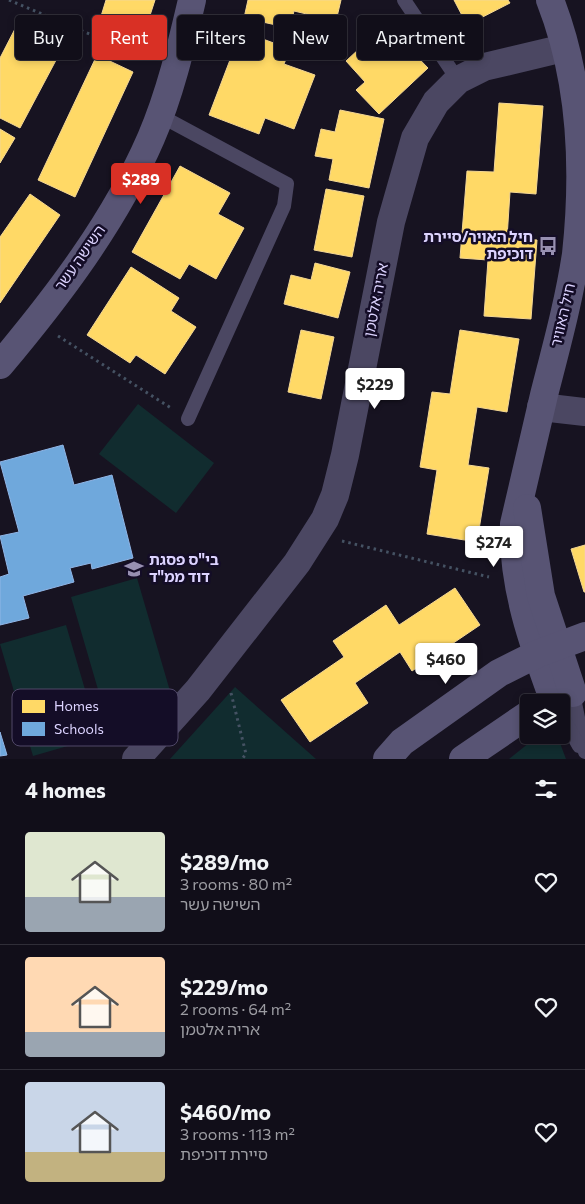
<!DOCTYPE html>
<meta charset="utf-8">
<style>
body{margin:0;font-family:Commissioner,"Noto Sans Hebrew",sans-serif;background:#1a1722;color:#f1f3f6;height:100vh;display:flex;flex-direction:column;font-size:19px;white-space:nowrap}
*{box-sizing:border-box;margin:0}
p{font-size:16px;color:#9c9ca2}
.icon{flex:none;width:28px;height:28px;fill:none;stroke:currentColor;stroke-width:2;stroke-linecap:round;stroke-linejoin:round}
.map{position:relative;height:759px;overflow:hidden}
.sheet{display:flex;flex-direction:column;background:#110e19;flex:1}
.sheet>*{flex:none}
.banner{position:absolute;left:15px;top:15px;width:555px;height:45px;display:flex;gap:10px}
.fabs{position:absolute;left:520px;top:694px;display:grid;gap:10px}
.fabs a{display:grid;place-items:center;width:50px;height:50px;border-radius:5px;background:#110e19;box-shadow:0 2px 8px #0003,0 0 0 1px #302e38;font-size:25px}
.price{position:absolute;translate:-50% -42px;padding:0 11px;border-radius:5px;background:#fff;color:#222;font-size:16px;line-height:32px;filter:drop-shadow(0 1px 2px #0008)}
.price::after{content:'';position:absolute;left:50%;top:30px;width:15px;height:11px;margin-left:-8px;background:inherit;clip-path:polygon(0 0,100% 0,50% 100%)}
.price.on{background:#d93025;color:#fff}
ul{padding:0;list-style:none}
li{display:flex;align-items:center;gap:15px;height:125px;padding:0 25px}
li+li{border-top:1px solid #302e38}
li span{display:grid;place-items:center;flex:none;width:140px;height:100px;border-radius:5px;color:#555}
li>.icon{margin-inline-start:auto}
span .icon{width:60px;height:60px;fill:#fffc;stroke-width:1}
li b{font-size:21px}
h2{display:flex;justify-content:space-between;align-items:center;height:60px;padding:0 25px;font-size:21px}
.pill{padding:0 18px;border-radius:5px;background:#110e19;box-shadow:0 2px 8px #0003,0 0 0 1px #302e38;font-size:18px;line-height:45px}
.pill.on{background:#d93025;color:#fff}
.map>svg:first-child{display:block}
.green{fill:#112c2f}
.homes{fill:#ffd966;stroke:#f4d794}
.schools{fill:#6fa8dc;stroke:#90b5e6}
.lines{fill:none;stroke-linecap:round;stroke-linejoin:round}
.path{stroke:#455263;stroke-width:3;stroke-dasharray:2.5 4;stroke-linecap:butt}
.lane{stroke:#4b4762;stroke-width:14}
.street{stroke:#4b4762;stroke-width:28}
.secondary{stroke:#585474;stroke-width:28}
.labels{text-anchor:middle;stroke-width:5;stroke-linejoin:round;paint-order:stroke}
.poi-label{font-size:15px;font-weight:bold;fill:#dcd3ff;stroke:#140d27;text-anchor:end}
.street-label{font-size:15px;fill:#dcd3ff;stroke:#140d27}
.key{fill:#140d27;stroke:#504868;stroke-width:1}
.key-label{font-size:14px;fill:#dcd3ff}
</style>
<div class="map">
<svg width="585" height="759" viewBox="0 0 585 759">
<rect width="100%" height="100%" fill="#171321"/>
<g class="green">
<path d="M 138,404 L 214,463 L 176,513 L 99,454 Z"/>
<path d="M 137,578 L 170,691 L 104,710 L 71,597 Z"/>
<path d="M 66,625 L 99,737 L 33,756 L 0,644 Z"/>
<path d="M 235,687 L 316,759 L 170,759 Z"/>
<path d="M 539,735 L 557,735 L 566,759 L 509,759 Z"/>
</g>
<g class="homes">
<path d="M 106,0 L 155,0 L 142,40 L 98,26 Z"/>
<path d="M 248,0 L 341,0 L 336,21 L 294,11 L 290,28 L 244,18 Z"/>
<path d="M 454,0 L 508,0 L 510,3 L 467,25 Z"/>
<path d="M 18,23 L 63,47 L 20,128 L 0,118 L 0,58 Z"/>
<path d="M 241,31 L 290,49 L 284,64 L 315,75 L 294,129 L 265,118 L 259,134 L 209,115 Z"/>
<path d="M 373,36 L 387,50 L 399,38 L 428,68 L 379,114 L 356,90 L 365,82 L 346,61 Z"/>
<path d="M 97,55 L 133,72 L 75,197 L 38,180 Z"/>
<path d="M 499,103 L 543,106 L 536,194 L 510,192 L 507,238 L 537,240 L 531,319 L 484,316 L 488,260 L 460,258 L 467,171 L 494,172 Z"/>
<path d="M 340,110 L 384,119 L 369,188 L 329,180 L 333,159 L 315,156 L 321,129 L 335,132 Z"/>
<path d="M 0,129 L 15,138 L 0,163 Z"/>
<path d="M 180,166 L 230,193 L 218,214 L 244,228 L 216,279 L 189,264 L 180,279 L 132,252 Z"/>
<path d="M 326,189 L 364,196 L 352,257 L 314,250 Z"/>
<path d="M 30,194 L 60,215 L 0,303 L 0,237 Z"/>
<path d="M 315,263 L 350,272 L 338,318 L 284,304 L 291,275 L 311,280 Z"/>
<path d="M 131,267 L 179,298 L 171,311 L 196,327 L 165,374 L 136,355 L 130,363 L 87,335 Z"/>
<path d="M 301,330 L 334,337 L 321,399 L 288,392 Z"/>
<path d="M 460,330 L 519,339 L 507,412 L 477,407 L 468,465 L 489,468 L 477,542 L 427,534 L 437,470 L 420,467 L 432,392 L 450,394 Z"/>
<path d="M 585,545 L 585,592 L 584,592 L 571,549 Z"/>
<path d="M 455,588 L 480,625 L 412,671 L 400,652 L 355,683 L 368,703 L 310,742 L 281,700 L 344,657 L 333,641 L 386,605 L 399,625 Z"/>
</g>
<g class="schools">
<path d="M 63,445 L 74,485 L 112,475 L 133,558 L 92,569 L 91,563 L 70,568 L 74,582 L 23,596 L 29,618 L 0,625 L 0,577 L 9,574 L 0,536 L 19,532 L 0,462 Z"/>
<path d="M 0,732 L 7,755 L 0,756 Z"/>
</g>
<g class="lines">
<g class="path">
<path d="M 9,0 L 149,59"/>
<path d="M 58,336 L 171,408"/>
<path d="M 342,541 L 489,577"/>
<path d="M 231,693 L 246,754 L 242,759"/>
</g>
<g class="lane">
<path d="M 404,0 L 458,80"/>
<path d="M 159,115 L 287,184 L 284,206 L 188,419"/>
<path d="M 573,693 L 585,752"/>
<path d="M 561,714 L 579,746"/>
</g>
<g class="street">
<path d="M 541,407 L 585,412"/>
<path d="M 136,759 L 198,690 L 297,563 L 325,519 L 335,495 L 345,455 L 391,222 L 415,138 L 436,102 L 458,80 L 484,67 L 564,48"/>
</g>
<g class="secondary">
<path d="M 550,0 C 581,79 585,170 576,254 C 569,301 556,348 544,395 C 534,438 524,481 514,524 C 512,586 533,644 554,701"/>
<path d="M 0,365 C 58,296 115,221 151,138 C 170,94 181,47 192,0"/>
<path d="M 527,508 L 541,596 L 573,693"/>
<path d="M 387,759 L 402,742 L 499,673 L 537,654 L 585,636"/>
<path d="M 463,759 L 529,714"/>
</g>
</g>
<defs>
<g id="bus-bare" transform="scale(1.5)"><path d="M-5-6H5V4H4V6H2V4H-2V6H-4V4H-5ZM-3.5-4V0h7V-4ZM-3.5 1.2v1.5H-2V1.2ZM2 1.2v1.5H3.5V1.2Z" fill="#9790b1" stroke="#140d27" stroke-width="2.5" paint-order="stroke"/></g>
<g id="school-bare" transform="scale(1.5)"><path d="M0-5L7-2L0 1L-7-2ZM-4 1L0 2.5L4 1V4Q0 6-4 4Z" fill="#9790b1" stroke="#140d27" stroke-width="2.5" paint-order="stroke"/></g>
</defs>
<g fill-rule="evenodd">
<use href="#bus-bare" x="548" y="246"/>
<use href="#school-bare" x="134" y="569"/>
</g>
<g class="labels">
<g class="poi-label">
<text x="533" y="242">חיל האויר/סיירת<tspan x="533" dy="17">דוכיפת</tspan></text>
<text x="149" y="565" text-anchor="start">בי"ס פסגת<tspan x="149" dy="17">דוד ממ"ד</tspan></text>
</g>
<g class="street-label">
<text transform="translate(80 258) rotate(-55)" y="5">השישה עשר</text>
<text transform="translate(376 300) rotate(-79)" y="5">אריה אלטמן</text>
<text transform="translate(563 315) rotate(-77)" y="5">חיל האוויר</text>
</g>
</g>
<rect x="12" y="689" width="166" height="57" rx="8" class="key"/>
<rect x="22" y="700" width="23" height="13" fill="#ffd966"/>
<rect x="22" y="722" width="23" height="14" fill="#6fa8dc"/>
<g class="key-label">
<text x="54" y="711">Homes</text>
<text x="54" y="734">Schools</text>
</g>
</svg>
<div class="fabs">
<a><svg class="icon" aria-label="layers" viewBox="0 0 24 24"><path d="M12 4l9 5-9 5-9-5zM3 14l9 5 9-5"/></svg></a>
</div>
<b class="price on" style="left:141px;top:205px">$289</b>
<b class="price" style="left:375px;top:410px">$229</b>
<b class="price" style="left:494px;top:568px">$274</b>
<b class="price" style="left:446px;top:685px">$460</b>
<div class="banner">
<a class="pill">Buy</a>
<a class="pill on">Rent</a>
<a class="pill">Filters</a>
<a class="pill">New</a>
<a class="pill">Apartment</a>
</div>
</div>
<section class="sheet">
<h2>4 homes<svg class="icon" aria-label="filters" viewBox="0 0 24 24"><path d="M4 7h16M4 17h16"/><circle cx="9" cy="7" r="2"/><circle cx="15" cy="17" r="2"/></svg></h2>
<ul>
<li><span style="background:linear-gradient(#dfe7d0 65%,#9aa5b1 0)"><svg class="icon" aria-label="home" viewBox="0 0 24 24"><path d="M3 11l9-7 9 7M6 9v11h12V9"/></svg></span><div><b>$289/mo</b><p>3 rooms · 80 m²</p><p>השישה עשר</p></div><svg class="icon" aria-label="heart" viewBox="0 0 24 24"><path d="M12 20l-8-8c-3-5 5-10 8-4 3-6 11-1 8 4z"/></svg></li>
<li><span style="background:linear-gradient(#ffd9b3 75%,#9aa5b1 0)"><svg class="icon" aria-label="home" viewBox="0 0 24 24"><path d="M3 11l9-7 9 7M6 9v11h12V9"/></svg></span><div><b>$229/mo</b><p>2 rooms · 64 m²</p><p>אריה אלטמן</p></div><svg class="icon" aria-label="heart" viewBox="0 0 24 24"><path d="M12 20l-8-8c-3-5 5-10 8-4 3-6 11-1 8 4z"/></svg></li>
<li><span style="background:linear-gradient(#c9d6e8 70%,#c2b280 0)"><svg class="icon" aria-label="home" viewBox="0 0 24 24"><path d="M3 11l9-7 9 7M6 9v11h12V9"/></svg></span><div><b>$460/mo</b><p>3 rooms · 113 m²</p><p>סיירת דוכיפת</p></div><svg class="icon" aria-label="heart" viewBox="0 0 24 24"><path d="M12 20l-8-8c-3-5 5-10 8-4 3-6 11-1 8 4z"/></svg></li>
</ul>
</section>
